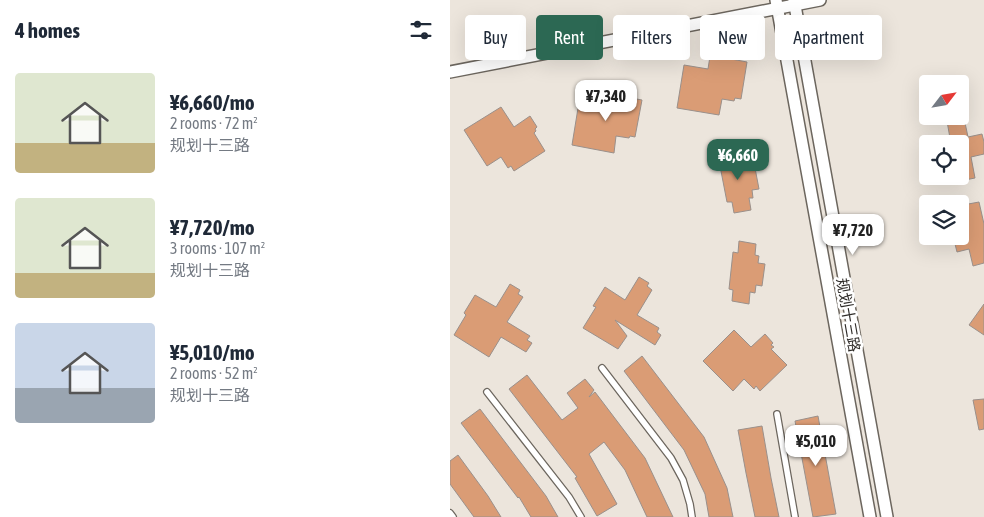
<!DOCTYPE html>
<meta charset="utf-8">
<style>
body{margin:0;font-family:"Asap Condensed","Noto Sans SC",sans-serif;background:#f6f6f7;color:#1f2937;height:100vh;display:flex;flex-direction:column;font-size:19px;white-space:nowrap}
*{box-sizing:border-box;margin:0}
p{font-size:16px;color:#747a83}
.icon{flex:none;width:28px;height:28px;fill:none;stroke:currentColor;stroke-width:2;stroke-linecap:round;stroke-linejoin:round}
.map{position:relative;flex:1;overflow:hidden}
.side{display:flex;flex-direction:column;background:#fff;width:450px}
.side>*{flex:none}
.hud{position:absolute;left:15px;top:15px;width:444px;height:45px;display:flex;gap:10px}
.needle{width:32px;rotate:59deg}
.controls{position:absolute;left:469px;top:75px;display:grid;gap:10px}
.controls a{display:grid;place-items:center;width:50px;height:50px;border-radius:5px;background:#fff;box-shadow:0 5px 20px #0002;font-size:25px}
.price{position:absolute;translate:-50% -42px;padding:0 11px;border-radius:10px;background:#fff;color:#222;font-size:16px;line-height:32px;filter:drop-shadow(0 1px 2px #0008)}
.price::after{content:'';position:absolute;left:50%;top:30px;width:15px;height:11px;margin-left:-8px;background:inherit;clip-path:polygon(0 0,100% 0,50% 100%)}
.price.selected{background:#2c6853;color:#fff}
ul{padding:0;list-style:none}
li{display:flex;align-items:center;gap:15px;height:125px;padding:0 15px}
li span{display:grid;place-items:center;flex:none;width:140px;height:100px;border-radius:5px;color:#555}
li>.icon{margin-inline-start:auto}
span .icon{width:60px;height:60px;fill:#fffc;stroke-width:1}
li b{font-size:21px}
h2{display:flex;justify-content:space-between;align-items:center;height:60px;padding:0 15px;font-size:21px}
.chip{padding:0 18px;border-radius:5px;background:#fff;box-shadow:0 5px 20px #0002;font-size:18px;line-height:45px}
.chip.selected{background:#2c6853;color:#fff}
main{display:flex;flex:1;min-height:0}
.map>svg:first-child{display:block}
.building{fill:#da9c75;stroke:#9a908b}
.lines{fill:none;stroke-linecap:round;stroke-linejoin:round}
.service-casing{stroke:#6c665e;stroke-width:8}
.minor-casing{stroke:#6c665e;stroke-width:14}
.service{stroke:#fff;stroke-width:5.5}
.minor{stroke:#fff;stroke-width:11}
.labels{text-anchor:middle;stroke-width:5;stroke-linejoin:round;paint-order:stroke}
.street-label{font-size:15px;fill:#2f2c29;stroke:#fff}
</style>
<main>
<section class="side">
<h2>4 homes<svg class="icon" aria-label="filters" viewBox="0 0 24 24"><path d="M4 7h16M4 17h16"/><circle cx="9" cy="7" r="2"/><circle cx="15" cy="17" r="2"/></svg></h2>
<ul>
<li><span style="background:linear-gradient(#dfe7d0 70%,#c2b280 0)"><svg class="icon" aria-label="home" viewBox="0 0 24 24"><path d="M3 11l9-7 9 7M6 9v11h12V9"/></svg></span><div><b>¥6,660/mo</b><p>2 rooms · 72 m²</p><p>规划十三路</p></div></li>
<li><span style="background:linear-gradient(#dfe7d0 75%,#c2b280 0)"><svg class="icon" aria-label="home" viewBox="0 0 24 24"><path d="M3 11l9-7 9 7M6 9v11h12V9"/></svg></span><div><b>¥7,720/mo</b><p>3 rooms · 107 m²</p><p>规划十三路</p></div></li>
<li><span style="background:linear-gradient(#c9d6e8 65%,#9aa5b1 0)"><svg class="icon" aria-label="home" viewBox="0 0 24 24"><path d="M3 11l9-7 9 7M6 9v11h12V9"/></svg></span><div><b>¥5,010/mo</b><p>2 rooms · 52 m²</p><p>规划十三路</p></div></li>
</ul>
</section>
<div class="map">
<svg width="534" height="517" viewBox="0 0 534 517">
<rect width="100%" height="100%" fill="#ece5dc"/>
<g class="building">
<path d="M 261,50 L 273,52 L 273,55 L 276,55 L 276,58 L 297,62 L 291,99 L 285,98 L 284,101 L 272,99 L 269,115 L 227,108 L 234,65 L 258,69 Z"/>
<path d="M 156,87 L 168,90 L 168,92 L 171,93 L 170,96 L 192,100 L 185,137 L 180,136 L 179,138 L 166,136 L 164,153 L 122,145 L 129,102 L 152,106 Z"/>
<path d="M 51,107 L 64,127 L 80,116 L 87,127 L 85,129 L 86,131 L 84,133 L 95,151 L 64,171 L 61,166 L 58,168 L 51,157 L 37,166 L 14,130 Z"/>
<path d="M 514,118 L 518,137 L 532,134 L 534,142 L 534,154 L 521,157 L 525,178 L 510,181 L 510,144 L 501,144 L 497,121 Z"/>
<path d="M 290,150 L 292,162 L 296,161 L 298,169 L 305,168 L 309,189 L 302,190 L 303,198 L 299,198 L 301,210 L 284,213 L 282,202 L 277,202 L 270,166 L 275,165 L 273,154 Z"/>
<path d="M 529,202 L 534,224 L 534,263 L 523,266 L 519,249 L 507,252 L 503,236 L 510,236 L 510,223 L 516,222 L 513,205 Z"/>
<path d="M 289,241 L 306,244 L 305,255 L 309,256 L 308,263 L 315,264 L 312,286 L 306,285 L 305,293 L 300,292 L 299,304 L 282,301 L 283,290 L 279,289 L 283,252 L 288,253 Z"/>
<path d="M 189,277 L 199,283 L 197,286 L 202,290 L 187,315 L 209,328 L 207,332 L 211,335 L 205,345 L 165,320 L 177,336 L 168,349 L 133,328 L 146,307 L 143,306 L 155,287 L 175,300 Z"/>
<path d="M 60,284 L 70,290 L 68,294 L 73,297 L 57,322 L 80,336 L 77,340 L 82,343 L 76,352 L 51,337 L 39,357 L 4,335 L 16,315 L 14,313 L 25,295 L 46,307 Z"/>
<path d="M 534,304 L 534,335 L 519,325 Z"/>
<path d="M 284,330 L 301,347 L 315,334 L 323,343 L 321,345 L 324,347 L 321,349 L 337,365 L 310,391 L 306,386 L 304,389 L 294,379 L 283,391 L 253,361 Z"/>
<path d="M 192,356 L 254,437 L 277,488 L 283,517 L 259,517 L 255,494 L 234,450 L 174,371 Z"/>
<path d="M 77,375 L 112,420 L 128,408 L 117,393 L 135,379 L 144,390 L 139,397 L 145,392 L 195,458 L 223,517 L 197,517 L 175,470 L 154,442 L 139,454 L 167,504 L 147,516 L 125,478 L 127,477 L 59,389 Z"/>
<path d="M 534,399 L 534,429 L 529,430 L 523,400 Z"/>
<path d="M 30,409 L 96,496 L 108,517 L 81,517 L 69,497 L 68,498 L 11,423 Z"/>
<path d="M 368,416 L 386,514 L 363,517 L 345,421 Z"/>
<path d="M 312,426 L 321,478 L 329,517 L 305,517 L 296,473 L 288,430 Z"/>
<path d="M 8,455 L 38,496 L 51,517 L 24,517 L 0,484 L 0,461 Z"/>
</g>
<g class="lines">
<g class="service-casing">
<g id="service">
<path d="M 152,368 L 221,458 L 233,480 L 240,504 L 242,517"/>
<path d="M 37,392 L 119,497 L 131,517"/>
<path d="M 327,414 L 345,517"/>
<path d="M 0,513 L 3,517"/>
</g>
</g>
<g class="minor-casing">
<g id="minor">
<path d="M 326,0 L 420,517"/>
<path d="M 344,0 L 437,517"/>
<path d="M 0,72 L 370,0"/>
</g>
</g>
<use href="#service" class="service"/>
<use href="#minor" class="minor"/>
</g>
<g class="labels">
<g class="street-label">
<text transform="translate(398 315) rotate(80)" y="5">规划十三路</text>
</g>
</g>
</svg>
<div class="controls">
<a><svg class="needle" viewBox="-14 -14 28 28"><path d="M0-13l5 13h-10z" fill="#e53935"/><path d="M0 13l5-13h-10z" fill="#747a83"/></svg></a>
<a><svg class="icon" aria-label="locate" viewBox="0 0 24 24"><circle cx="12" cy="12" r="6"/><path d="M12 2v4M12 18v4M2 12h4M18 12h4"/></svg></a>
<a><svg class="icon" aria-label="layers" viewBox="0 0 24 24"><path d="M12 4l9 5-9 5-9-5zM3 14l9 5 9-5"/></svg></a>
</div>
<b class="price" style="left:156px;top:122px">¥7,340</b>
<b class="price selected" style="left:288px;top:181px">¥6,660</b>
<b class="price" style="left:403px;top:256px">¥7,720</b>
<b class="price" style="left:366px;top:467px">¥5,010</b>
<div class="hud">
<a class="chip">Buy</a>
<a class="chip selected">Rent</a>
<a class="chip">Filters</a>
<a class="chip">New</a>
<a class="chip">Apartment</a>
</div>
</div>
</main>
